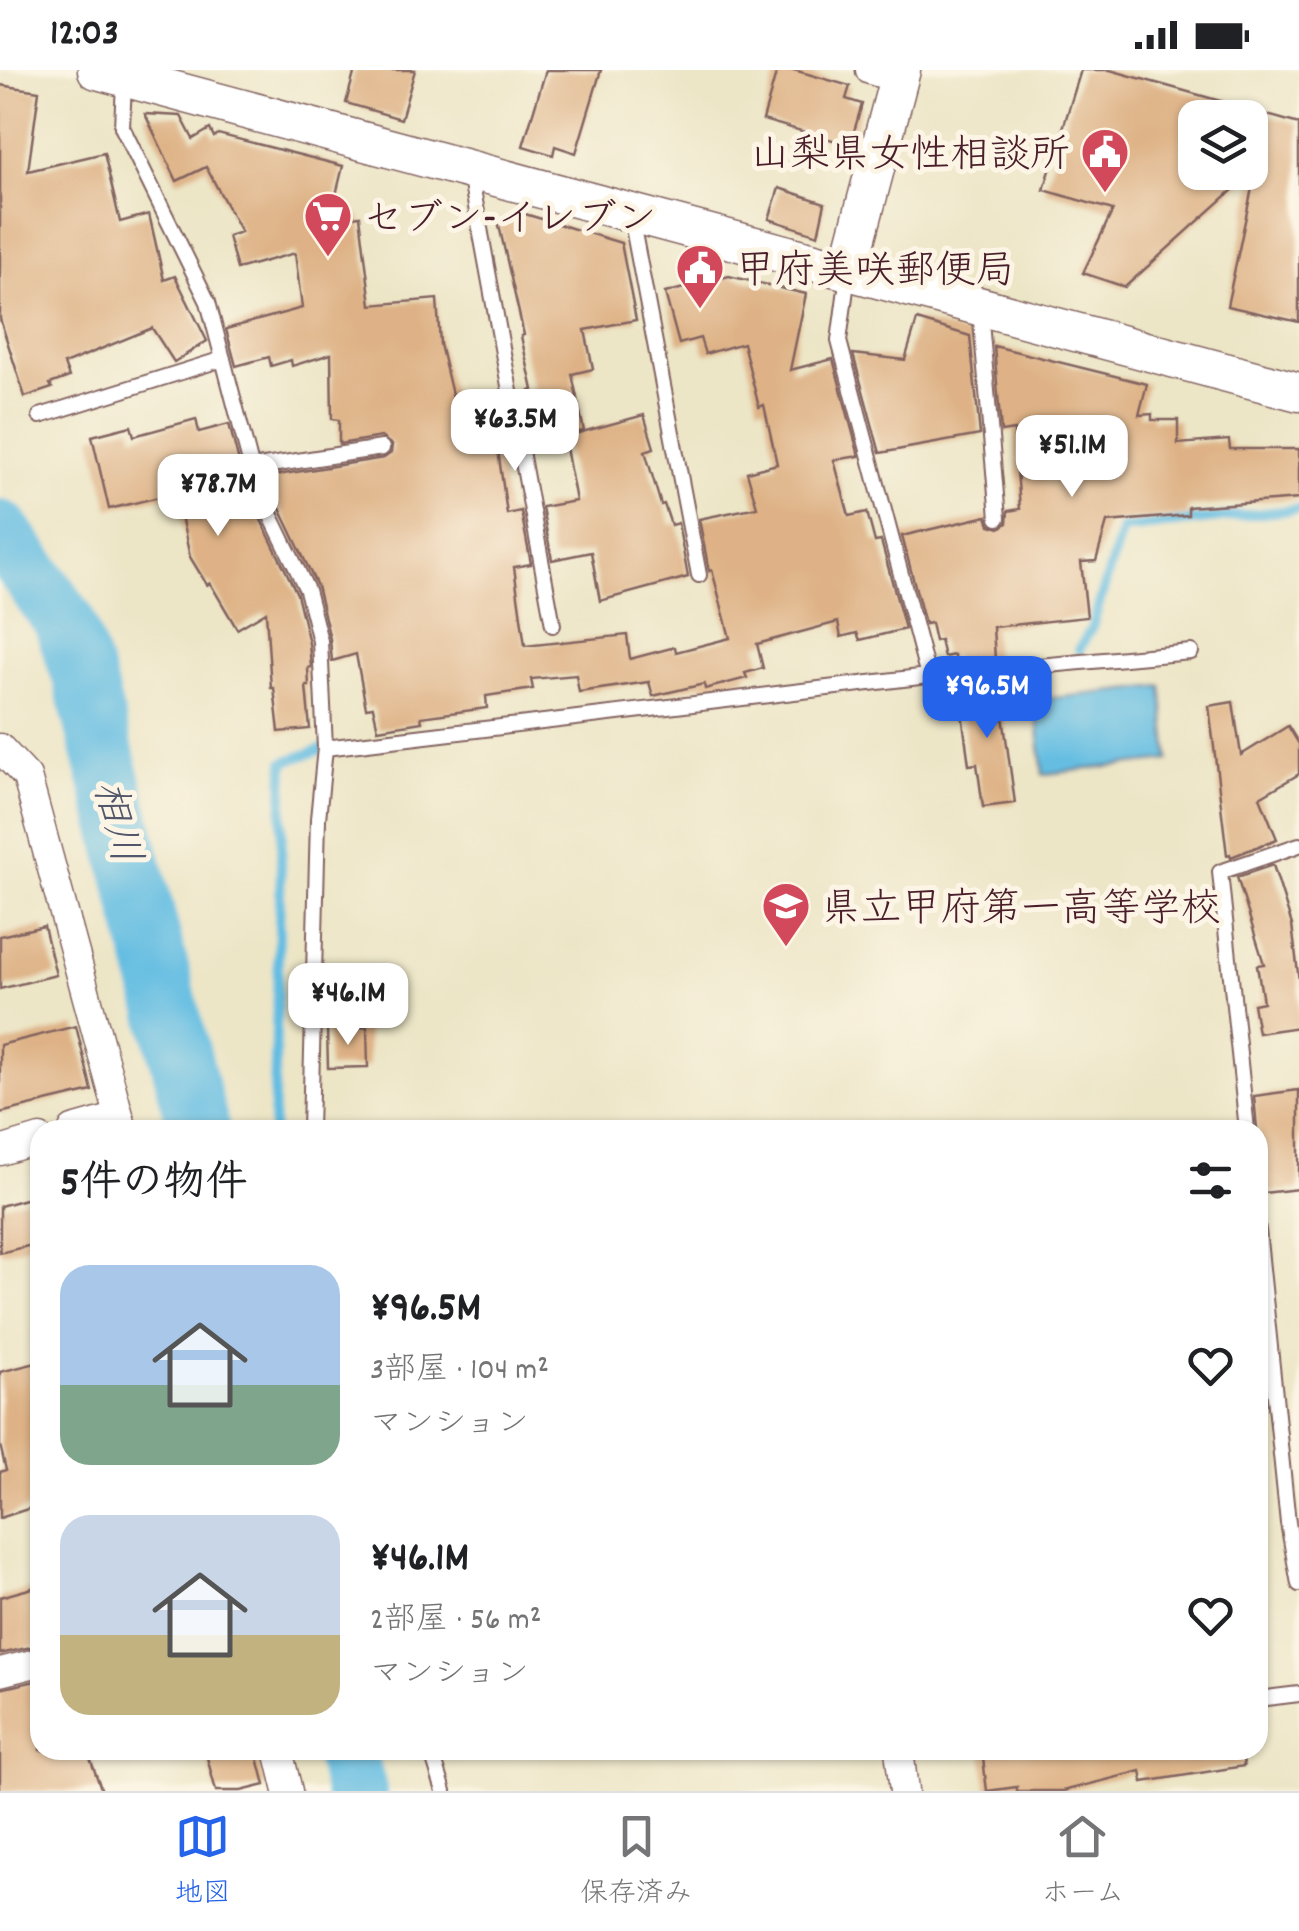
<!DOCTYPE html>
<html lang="ja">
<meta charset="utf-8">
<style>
body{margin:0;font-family:Dekko,"Klee One",sans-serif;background:#f2f2f2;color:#202124;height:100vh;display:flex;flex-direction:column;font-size:38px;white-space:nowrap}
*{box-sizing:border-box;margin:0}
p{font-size:32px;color:#757577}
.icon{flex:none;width:55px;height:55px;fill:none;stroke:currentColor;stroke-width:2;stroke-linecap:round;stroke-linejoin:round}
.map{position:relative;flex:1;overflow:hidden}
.sheet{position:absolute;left:30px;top:1050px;width:1238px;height:640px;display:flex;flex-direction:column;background:#fff;border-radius:30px;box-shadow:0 2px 8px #0004}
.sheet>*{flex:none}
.buttons{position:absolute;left:1178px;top:30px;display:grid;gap:20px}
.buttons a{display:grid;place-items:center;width:90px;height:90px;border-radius:20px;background:#fff;box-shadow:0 2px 8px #0004;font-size:50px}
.price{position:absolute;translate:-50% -85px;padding:0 22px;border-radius:20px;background:#fff;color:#222;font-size:32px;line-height:65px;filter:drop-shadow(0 2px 5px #0008)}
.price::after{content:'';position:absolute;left:50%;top:60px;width:30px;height:22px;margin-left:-15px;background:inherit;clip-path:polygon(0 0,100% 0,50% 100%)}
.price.current{background:#2563eb;color:#fff}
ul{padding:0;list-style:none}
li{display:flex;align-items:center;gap:30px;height:250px;padding:0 30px}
li span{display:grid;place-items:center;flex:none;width:280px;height:200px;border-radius:30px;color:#555}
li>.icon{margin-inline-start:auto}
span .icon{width:120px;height:120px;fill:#fffc;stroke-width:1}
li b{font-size:42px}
h2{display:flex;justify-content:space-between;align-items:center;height:120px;padding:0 30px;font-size:42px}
.status{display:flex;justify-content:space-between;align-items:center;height:70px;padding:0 50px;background:#fff;direction:ltr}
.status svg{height:28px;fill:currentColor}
.dock{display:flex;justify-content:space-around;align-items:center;height:140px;border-top:2px solid #e0e0e0;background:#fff;font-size:28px;color:#757577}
.dock a{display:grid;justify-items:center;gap:5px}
.dock .current{color:#2563eb}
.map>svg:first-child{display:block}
.water{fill:#65bee2;stroke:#586e86;stroke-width:2.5}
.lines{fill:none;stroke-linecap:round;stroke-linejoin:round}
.stream{stroke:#65bee2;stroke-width:10}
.river{stroke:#65bee2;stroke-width:62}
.building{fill:#deb286}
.lane-casing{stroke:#836461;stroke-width:18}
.street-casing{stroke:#836461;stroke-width:31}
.secondary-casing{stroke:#836461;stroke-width:41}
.lane{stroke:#fff;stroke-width:14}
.street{stroke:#fff;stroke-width:28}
.secondary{stroke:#fff;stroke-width:38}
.labels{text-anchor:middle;stroke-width:10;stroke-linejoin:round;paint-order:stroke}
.poi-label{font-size:40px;fill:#4a1f2b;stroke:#fcf5e5;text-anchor:start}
.water-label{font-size:42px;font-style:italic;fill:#53576b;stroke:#fcf5e5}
</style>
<div class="status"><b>12:03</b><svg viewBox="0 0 49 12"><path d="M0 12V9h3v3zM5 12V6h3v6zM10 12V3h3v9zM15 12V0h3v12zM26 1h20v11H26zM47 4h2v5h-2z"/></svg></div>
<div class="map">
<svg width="1299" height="1721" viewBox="0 0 1299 1721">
<rect width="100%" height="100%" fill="#fcf5e5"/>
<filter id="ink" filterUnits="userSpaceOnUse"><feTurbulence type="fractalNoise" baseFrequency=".01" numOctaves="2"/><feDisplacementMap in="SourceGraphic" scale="20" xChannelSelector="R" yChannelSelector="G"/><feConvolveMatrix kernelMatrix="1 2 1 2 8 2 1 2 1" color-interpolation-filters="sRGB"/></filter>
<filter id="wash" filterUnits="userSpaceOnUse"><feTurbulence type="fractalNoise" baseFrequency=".0048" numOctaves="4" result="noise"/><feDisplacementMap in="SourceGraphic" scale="40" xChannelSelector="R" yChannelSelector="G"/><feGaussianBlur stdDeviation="2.25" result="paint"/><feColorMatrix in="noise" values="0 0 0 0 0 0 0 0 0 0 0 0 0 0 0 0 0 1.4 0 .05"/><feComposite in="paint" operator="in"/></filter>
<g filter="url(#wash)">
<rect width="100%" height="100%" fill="#ece5c6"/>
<path class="water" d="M 1162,616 L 1169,690 L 1043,704 L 1035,630 Z"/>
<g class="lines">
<g class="stream">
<path d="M 1079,580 L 1092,557 L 1122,459 L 1299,439"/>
<path d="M 273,1060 L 284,692 L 325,678"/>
</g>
<g class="river">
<path d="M 0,461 L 64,551 L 84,609 L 199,1060"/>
<path d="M 345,1680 L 356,1721"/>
</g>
</g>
<g id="blocks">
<g class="building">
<path d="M 355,0 L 415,0 L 401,49 L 346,33 Z"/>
<path d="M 546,0 L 601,0 L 576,83 L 555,76 L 553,85 L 523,76 Z"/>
<path d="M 777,0 L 794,0 L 850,16 L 846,29 L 862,34 L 850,75 L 763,50 Z"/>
<path d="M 1081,0 L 1110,0 L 1249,39 L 1247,48 L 1195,48 L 1195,102 L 1250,102 L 1250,40 L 1299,54 L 1299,252 L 1227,236 L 1256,99 L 1125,217 L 1083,203 L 1113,140 L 1044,120 Z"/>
<path d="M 0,15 L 39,21 L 28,101 L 104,83 L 120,152 L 149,144 L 164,210 L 175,206 L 207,271 L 174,292 L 152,258 L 64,294 L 69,307 L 50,314 L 52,318 L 25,327 L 0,249 Z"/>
<path d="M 145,44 L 181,46 L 193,69 L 210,59 L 214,67 L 218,64 L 343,96 L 330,150 L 360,146 L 371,235 L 437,229 L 440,274 L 459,354 L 503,344 L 509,377 L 498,380 L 507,444 L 521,441 L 531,494 L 514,497 L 525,576 L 627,565 L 630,589 L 675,577 L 676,582 L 730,568 L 712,500 L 709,501 L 699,449 L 757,437 L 747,402 L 777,394 L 764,335 L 759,337 L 743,273 L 705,284 L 700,268 L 679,274 L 665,223 L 729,206 L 806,224 L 790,300 L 833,289 L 859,386 L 834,390 L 849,446 L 867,442 L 875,472 L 881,471 L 905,559 L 860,570 L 857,563 L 841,567 L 838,552 L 757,574 L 763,598 L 745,603 L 747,608 L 705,619 L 704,614 L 653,626 L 649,612 L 579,622 L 576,605 L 531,609 L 533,619 L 486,626 L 487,638 L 421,647 L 422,652 L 378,659 L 373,637 L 366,638 L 356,584 L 332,591 L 330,569 L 317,516 L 265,407 L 384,388 L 391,383 L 392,375 L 381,367 L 339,374 L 339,350 L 332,349 L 331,284 L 292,296 L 291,290 L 271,296 L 269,287 L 236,296 L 226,259 L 302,238 L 295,183 L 237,199 L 228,166 L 241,162 L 206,97 L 177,111 Z"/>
<path d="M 779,118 L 825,133 L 818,165 L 769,149 Z"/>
<path d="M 525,144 L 621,173 L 636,250 L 585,260 L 593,299 L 572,304 L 584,361 L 530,373 L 524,339 L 533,337 L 530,321 L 533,320 L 521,266 L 524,265 L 498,151 Z"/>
<path d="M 917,250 L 970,266 L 980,365 L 880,383 L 853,284 L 905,290 Z"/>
<path d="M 994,276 L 1147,314 L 1139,345 L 1152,344 L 1152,350 L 1178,350 L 1178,374 L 1229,370 L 1230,379 L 1299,379 L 1299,429 L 1188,437 L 1188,445 L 1107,452 L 1096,491 L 1081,492 L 1087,547 L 993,557 L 995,589 L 955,593 L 954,585 L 944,587 L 940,570 L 935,571 L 931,553 L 925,554 L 902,466 L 987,446 L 990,455 L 1000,458 L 1007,453 L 1008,441 L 1020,439 L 1014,360 L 1001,362 Z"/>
<path d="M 644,345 L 654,378 L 645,381 L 661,435 L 664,434 L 671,455 L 678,453 L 688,507 L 600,531 L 591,482 L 552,490 L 542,437 L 576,431 L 564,367 Z"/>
<path d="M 196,349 L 199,362 L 229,354 L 246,419 L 297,524 L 309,573 L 311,597 L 308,598 L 309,616 L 306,616 L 310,659 L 279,662 L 274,618 L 271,618 L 266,542 L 237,559 L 210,513 L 207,515 L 190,487 L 176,423 L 109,439 L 92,366 L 131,356 L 134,366 Z"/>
<path d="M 998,610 L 1015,733 L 983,737 L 977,694 L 969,695 L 958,614 Z"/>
<path d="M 1233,632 L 1241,685 L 1288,656 L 1299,674 L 1299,704 L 1260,727 L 1277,769 L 1231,787 L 1230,784 L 1227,785 L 1209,636 Z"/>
<path d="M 1273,795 L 1292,855 L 1299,911 L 1299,957 L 1258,963 L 1253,934 L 1263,932 L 1257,895 L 1264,894 L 1237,807 Z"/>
<path d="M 44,856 L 56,905 L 0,919 L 0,866 Z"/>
<path d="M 76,956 L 92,1021 L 0,1043 L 0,975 Z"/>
<path d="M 367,957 L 368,997 L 328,998 L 327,958 Z"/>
<path d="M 1299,1020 L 1299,1119 L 1263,1123 L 1254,1026 Z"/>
<path d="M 40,1125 L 40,1173 L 0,1183 L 0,1136 Z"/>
<path d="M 40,1292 L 40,1435 L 0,1448 L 0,1402 L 6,1400 L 0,1375 L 0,1302 Z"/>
<path d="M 40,1516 L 40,1575 L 0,1584 L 0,1527 Z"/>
<path d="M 40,1610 L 40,1680 L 87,1680 L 102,1721 L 0,1721 L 0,1619 Z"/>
<path d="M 205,1680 L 256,1680 L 265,1715 L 241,1721 L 216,1721 Z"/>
<path d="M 982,1680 L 1242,1680 L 1244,1696 L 1143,1712 L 1141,1701 L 1063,1721 L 1017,1721 L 1017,1717 L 987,1721 Z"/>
</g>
</g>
</g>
<g filter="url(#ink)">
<use href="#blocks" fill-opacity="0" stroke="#836461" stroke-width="2.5"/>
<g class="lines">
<g class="lane-casing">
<g id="lane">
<path d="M 124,12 L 122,57 L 208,232 L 256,415 L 307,520 L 320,571 L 325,678 L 318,749 L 310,1060"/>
<path d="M 470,104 L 553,555"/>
<path d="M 631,147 L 699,505"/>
<path d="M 848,204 L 839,271 L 928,606"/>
<path d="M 980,240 L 998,448"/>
<path d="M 40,346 L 223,289"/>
<path d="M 251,398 L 382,378"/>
<path d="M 325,678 L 928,606 L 1191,582"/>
<path d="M 1247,1060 L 1220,802 L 1299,775"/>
<path d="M 1258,1160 L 1288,1453 L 1299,1514"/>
<path d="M 1258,1629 L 1299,1624"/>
<path d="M 431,1680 L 444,1721"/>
</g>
</g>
<g class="street-casing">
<g id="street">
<path d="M 870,0 L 899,9"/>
<path d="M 0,678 L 27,707 L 123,1060"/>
<path d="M 73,1060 L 119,1047"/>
<path d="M 0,1081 L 40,1069"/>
<path d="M 0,1602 L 40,1592"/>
<path d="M 278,1680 L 288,1721"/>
<path d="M 899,1680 L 904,1721"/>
</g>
</g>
<g class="secondary-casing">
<g id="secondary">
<path d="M 97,0 L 848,201"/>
<path d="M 901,0 L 848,201 L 1299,322"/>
</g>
</g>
<use href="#lane" class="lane"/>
<use href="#street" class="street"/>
<use href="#secondary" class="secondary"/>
</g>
</g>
<defs>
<g id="civic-pin" transform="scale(2.5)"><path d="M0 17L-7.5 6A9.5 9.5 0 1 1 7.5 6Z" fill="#d1495b" stroke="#fcf5e5"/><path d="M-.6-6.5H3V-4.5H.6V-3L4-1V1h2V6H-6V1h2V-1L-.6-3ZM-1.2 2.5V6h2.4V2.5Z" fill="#fff"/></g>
<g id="supermarket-pin" transform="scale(2.5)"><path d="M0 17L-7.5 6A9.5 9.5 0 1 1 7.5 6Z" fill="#d1495b" stroke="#fcf5e5"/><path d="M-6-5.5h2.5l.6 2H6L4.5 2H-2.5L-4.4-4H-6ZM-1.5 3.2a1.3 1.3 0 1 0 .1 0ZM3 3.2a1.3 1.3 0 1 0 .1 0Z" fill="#fff"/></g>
<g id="school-pin" transform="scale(2.5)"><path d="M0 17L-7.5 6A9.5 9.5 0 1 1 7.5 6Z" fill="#d1495b" stroke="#fcf5e5"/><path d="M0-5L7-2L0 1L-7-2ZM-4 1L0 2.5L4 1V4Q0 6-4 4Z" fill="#fff"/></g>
</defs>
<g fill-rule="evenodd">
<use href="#civic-pin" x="1105" y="82"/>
<use href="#supermarket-pin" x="328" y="146"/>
<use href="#civic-pin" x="700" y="198"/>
<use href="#school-pin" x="786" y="836"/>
</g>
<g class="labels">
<g class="poi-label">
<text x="1070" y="96" text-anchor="end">山梨県女性相談所</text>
<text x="363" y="160">セブン-イレブン</text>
<text x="735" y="212">甲府美咲郵便局</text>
<text x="821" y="850">県立甲府第一高等学校</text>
</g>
<g class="water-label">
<text transform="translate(120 751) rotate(76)" y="15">相川</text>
</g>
</g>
</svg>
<div class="buttons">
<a><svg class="icon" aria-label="layers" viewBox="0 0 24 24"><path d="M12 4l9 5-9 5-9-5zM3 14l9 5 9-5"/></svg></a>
</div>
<b class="price" style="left:515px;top:404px">¥63.5M</b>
<b class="price" style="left:1072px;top:430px">¥51.1M</b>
<b class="price" style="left:218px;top:469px">¥78.7M</b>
<b class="price current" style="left:987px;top:671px">¥96.5M</b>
<b class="price" style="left:348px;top:978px">¥46.1M</b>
<section class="sheet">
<h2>5件の物件<svg class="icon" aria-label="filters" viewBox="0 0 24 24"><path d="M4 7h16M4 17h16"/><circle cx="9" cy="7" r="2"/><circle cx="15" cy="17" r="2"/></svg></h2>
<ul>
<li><span style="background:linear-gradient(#a9c7e8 60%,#7fa58c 0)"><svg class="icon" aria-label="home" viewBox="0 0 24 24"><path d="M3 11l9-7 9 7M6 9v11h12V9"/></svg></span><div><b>¥96.5M</b><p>3部屋 · 104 m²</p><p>マンション</p></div><svg class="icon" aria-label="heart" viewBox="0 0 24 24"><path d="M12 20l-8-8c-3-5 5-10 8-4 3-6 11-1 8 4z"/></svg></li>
<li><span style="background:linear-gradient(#c9d6e8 60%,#c2b280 0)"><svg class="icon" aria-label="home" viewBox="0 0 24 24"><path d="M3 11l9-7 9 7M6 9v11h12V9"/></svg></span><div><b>¥46.1M</b><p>2部屋 · 56 m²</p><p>マンション</p></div><svg class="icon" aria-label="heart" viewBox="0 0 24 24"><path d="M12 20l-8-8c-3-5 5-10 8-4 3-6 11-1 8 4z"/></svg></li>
</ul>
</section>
</div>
<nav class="dock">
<a class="current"><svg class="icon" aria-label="map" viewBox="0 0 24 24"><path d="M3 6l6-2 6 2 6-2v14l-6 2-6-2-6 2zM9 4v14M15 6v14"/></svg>地図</a>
<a><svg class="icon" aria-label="saved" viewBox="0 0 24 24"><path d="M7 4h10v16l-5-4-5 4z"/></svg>保存済み</a>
<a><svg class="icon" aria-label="home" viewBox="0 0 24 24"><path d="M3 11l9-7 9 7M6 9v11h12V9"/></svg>ホーム</a>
</nav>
